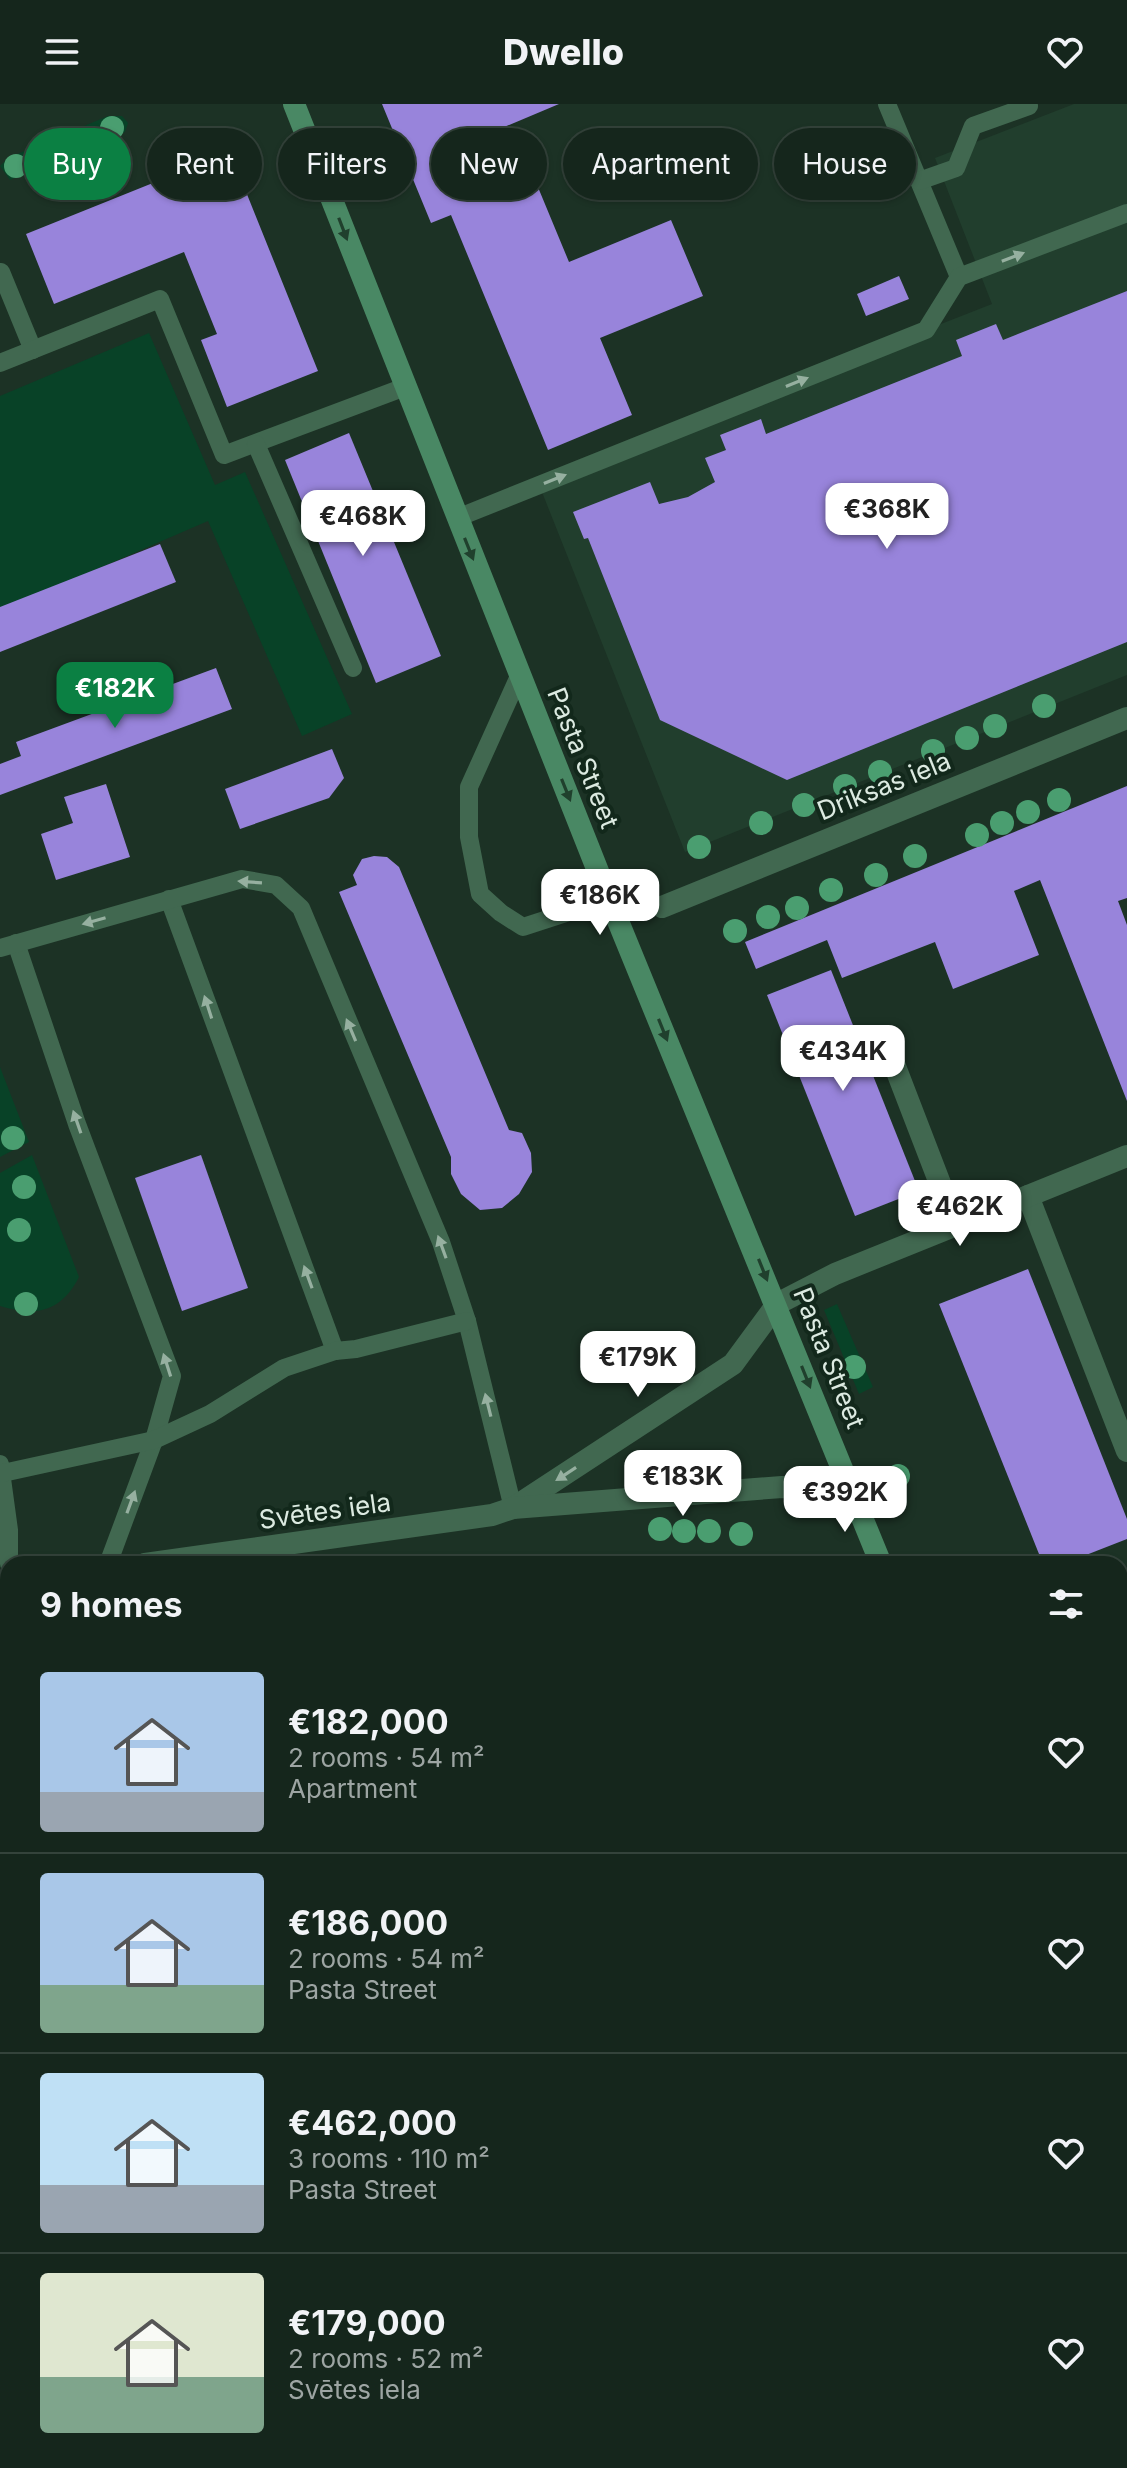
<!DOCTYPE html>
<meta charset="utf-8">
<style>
body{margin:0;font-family:Inter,sans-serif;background:#223229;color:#f1f3f6;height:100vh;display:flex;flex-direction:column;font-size:30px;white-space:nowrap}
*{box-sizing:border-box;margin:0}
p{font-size:26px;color:#9da5a3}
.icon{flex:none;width:44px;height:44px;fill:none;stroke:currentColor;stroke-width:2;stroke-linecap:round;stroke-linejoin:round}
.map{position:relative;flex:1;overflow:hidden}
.drawer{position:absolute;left:0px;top:1452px;width:1128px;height:912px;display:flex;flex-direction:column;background:#15261c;border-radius:24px 24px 0 0;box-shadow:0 2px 6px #0004,0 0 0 2px #34433b}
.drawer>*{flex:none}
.hud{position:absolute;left:24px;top:24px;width:1080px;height:72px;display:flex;gap:16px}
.price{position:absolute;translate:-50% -68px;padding:0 18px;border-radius:16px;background:#fff;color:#222;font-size:26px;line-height:52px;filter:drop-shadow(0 2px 4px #0008)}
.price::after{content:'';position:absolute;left:50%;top:48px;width:24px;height:18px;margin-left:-12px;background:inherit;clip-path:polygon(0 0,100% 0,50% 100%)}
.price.active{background:#0b8043;color:#fff}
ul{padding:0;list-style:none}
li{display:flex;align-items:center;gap:24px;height:200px;padding:0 40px}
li+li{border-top:2px solid #34433b}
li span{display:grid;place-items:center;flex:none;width:224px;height:160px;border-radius:8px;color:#555}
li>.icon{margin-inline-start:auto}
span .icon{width:96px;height:96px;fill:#fffc;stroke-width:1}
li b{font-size:34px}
h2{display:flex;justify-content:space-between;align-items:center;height:96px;padding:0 40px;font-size:34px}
.tag{padding:0 28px;border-radius:36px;background:#15261c;box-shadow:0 2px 6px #0004,0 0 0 2px #34433b;font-size:28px;line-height:72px}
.tag.active{background:#0b8043;color:#fff}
header{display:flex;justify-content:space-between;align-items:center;height:104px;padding:0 40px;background:#15261c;font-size:36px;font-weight:800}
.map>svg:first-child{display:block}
.built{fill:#213e2d}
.green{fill:#084227}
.building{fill:#9884db}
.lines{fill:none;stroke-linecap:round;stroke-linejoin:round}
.service{stroke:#416850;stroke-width:18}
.pedestrian{stroke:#416850;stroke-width:22}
.minor{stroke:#416850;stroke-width:22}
.secondary{stroke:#498864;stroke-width:22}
.tree{fill:#4a9e70}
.oneway{fill:#20402d}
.oneway2{fill:#96b0a0}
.labels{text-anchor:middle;stroke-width:8;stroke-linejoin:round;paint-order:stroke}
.street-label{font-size:26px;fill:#dceae1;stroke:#12281b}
</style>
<header><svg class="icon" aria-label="menu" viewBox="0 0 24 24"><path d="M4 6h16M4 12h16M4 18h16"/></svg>Dwello<svg class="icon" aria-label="heart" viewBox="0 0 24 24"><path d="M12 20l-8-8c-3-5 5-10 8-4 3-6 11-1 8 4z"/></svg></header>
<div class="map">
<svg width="1127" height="2364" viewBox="0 0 1127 2364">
<rect width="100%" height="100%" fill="#1c3225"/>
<path class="built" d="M 1074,0 L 1127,0 L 1127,571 L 685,748 L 538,378 L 992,200 L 935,54 Z"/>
<g class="green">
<path d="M 108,12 L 122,12 L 128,19 L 125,28 L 10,76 L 0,62 L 8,54 Z"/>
<path d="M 149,229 L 215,381 L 245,368 L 352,610 L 302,632 L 208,417 L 0,507 L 0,292 Z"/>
<path d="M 0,963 L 29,1038 L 0,1053 Z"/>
<path d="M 32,1051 L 79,1173 C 61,1208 36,1213 0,1202 L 0,1069 Z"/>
<path d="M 837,1200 L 873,1283 L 859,1290 L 824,1206 Z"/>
<path d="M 1120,2248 L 1127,2265 L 1127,2364 L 95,2364 L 114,2356 L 1120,2356 Z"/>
</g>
<g class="building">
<path d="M 382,0 L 559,0 L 497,26 L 520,82 L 535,76 L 569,158 L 671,116 L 703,192 L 600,234 L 632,311 L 548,346 L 451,111 L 431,119 Z"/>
<path d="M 230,48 L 318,267 L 227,303 L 201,236 L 217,230 L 184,148 L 54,200 L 26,130 Z"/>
<path d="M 899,172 L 909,195 L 866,212 L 857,190 Z"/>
<path d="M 1127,187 L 1127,538 L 787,676 L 660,616 L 588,434 L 584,435 L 573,408 L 650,378 L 659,400 L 688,393 L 715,378 L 705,354 L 726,346 L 720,331 L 761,315 L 766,330 L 962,252 L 956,236 L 996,220 L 1003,236 Z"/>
<path d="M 349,329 L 441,552 L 376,579 L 285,356 Z"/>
<path d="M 160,440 L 176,478 L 0,548 L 0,503 Z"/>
<path d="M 216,564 L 232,605 L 0,691 L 0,660 L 21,652 L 16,638 Z"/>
<path d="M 332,645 L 344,674 L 329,694 L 240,725 L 225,685 Z"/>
<path d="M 106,680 L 130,753 L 56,776 L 41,730 L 73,719 L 64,693 Z"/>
<path d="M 1127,682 L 1127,794 L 1118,797 L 1127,821 L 1127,997 L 1040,776 L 1014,787 L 1039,851 L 953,885 L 935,838 L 842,874 L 827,836 L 756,865 L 745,838 Z"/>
<path d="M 374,752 L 387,753 L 399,763 L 509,1026 L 522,1029 L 531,1049 L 532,1068 L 519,1090 L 502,1104 L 480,1106 L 461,1090 L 451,1070 L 451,1053 L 339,788 L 357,781 L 353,771 L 362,755 Z"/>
<path d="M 831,866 L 919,1087 L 855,1112 L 767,891 Z"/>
<path d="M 201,1051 L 248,1184 L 182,1207 L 135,1074 Z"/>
<path d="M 1028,1165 L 1127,1415 L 1127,1435 L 1063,1460 L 1043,1460 L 939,1200 Z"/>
<path d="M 1120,1555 L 1127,1572 L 1127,1808 L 1120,1791 Z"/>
<path d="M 8,1602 L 8,1753 L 0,1754 L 0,1603 Z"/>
<path d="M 8,1830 L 8,1960 L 0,1963 L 0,1832 Z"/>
<path d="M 0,2202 L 8,2221 L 8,2284 L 0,2287 Z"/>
<path d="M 105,2356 L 165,2356 L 168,2364 L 83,2364 Z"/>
</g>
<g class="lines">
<g class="service">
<path d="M 887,0 L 959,173"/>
<path d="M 919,77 L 956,64 L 973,22 L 1029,2"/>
<path d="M 1,168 L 33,246"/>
<path d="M 0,259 L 160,195 L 224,351 L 405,283"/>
<path d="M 256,340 L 353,564"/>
<path d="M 457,414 L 926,226 L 959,173 L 1127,109"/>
<path d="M 520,570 L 469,683 L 469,733 L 480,790 L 501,809 L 523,823 L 609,795"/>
<path d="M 169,795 L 335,1247"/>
<path d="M 16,839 L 77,1020 L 172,1272 L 154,1336 L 108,1460"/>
<path d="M 0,844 L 242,775 L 276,781 L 301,804 L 441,1138 L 467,1217 L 513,1404"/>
<path d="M 0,1360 L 9,1426 L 9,1460"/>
<path d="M 3,1369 L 154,1336 L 210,1310 L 284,1264 L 335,1247 L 356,1245 L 467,1217"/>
</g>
<path class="pedestrian" d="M 662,803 L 1127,614"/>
<g class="minor">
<path d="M 886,939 L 956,1121"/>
<path d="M 1028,1092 L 1127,1347"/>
<path d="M 513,1404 L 733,1260 L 777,1200 L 835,1170 L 1127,1052"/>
<path d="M 145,1460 L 492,1411 L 513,1404 L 782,1383 L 851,1384"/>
<path d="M 0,1481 L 8,1480"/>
<path d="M 1120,1495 L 1127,1493"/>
</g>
<g class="secondary">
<path d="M 294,0 L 609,795 L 881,1460"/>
<path d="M 1120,1958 L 1127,1956"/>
<path d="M 1120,2040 L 1127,2056"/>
<path d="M 0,2348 L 8,2345"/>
</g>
</g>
<g class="tree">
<circle cx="112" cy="24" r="12"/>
<circle cx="51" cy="48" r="12"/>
<circle cx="16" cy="62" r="12"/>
<circle cx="1044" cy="602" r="12"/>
<circle cx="995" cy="622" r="12"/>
<circle cx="967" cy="634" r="12"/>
<circle cx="933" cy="647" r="12"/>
<circle cx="880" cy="668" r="12"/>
<circle cx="845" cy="682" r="12"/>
<circle cx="1059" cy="696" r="12"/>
<circle cx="804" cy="701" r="12"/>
<circle cx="1028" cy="708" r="12"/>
<circle cx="761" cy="719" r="12"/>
<circle cx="1002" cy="719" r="12"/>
<circle cx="977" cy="731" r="12"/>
<circle cx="699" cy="743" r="12"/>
<circle cx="915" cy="752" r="12"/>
<circle cx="876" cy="771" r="12"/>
<circle cx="831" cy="786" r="12"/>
<circle cx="797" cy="804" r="12"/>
<circle cx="768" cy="813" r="12"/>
<circle cx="735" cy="827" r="12"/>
<circle cx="13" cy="1034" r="12"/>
<circle cx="24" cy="1083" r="12"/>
<circle cx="19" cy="1126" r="12"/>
<circle cx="26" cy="1200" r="12"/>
<circle cx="854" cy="1263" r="12"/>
<circle cx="715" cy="1360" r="12"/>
<circle cx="898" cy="1372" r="12"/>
<circle cx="671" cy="1373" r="12"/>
<circle cx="660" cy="1425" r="12"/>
<circle cx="684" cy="1427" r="12"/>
<circle cx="709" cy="1427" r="12"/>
<circle cx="741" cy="1430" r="12"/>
</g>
<defs><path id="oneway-solid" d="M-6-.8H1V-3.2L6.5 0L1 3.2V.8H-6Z" transform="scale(2)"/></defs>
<g class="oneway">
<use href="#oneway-solid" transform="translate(343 125) rotate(69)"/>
<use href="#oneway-solid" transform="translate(469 445) rotate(68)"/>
<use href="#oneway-solid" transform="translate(566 686) rotate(68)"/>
<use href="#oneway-solid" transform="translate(663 926) rotate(68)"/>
<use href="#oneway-solid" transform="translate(763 1166) rotate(68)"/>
<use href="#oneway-solid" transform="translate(806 1273) rotate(68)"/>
</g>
<g class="oneway2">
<use href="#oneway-solid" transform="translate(1013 153) rotate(-21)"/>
<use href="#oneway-solid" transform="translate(797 278) rotate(-22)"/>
<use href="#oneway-solid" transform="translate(555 375) rotate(-22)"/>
<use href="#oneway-solid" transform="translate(250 778) rotate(-176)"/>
<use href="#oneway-solid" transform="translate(94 817) rotate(164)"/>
<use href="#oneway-solid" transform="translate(208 903) rotate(-108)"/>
<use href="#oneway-solid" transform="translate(351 926) rotate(-113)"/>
<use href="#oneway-solid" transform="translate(77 1018) rotate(-109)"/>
<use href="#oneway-solid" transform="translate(442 1143) rotate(-110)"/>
<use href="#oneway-solid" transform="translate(308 1173) rotate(-110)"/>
<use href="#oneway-solid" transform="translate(167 1261) rotate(-108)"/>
<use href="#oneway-solid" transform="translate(488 1301) rotate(-104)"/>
<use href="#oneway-solid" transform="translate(566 1370) rotate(147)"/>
<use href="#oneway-solid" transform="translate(131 1398) rotate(-70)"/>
</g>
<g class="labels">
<g class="street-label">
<text transform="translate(583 654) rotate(68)" y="9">Pasta Street</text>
<text transform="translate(884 682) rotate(-22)" y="9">Driksas iela</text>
<text transform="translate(829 1254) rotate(68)" y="9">Pasta Street</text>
<text transform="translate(325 1407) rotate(-8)" y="9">Svētes iela</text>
</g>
</g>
</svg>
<b class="price" style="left:887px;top:447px">€368K</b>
<b class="price" style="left:363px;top:454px">€468K</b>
<b class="price active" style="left:115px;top:626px">€182K</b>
<b class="price" style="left:600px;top:833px">€186K</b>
<b class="price" style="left:843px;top:989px">€434K</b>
<b class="price" style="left:960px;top:1144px">€462K</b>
<b class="price" style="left:638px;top:1295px">€179K</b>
<b class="price" style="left:683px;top:1414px">€183K</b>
<b class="price" style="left:845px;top:1430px">€392K</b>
<div class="hud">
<a class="tag active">Buy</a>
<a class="tag">Rent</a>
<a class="tag">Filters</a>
<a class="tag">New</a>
<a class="tag">Apartment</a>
<a class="tag">House</a>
</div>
<section class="drawer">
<h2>9 homes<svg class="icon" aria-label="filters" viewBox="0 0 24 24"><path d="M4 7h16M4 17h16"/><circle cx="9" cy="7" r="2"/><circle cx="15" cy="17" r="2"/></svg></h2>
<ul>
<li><span style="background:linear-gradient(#a9c7e8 75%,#9aa5b1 0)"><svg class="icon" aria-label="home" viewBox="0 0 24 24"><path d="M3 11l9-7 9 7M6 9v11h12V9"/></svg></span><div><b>€182,000</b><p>2 rooms · 54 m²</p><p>Apartment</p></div><svg class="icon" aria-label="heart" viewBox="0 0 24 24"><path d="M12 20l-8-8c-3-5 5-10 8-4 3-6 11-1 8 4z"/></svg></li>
<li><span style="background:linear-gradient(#a9c7e8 70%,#7fa58c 0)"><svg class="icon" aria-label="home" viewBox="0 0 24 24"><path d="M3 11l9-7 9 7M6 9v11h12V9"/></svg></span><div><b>€186,000</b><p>2 rooms · 54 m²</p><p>Pasta Street</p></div><svg class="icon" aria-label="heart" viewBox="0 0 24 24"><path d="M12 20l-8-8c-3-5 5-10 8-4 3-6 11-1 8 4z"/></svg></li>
<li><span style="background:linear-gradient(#bfe0f5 70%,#9aa5b1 0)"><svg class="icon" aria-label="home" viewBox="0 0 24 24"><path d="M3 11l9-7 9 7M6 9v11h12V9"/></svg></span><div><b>€462,000</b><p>3 rooms · 110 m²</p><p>Pasta Street</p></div><svg class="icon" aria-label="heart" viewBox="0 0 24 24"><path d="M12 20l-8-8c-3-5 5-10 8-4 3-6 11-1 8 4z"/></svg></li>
<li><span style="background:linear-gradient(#dfe7d0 65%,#7fa58c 0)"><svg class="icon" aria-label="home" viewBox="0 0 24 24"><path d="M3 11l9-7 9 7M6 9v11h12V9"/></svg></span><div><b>€179,000</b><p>2 rooms · 52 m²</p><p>Svētes iela</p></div><svg class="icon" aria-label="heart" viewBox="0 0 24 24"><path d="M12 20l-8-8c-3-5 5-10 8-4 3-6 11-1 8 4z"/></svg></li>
</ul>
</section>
</div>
